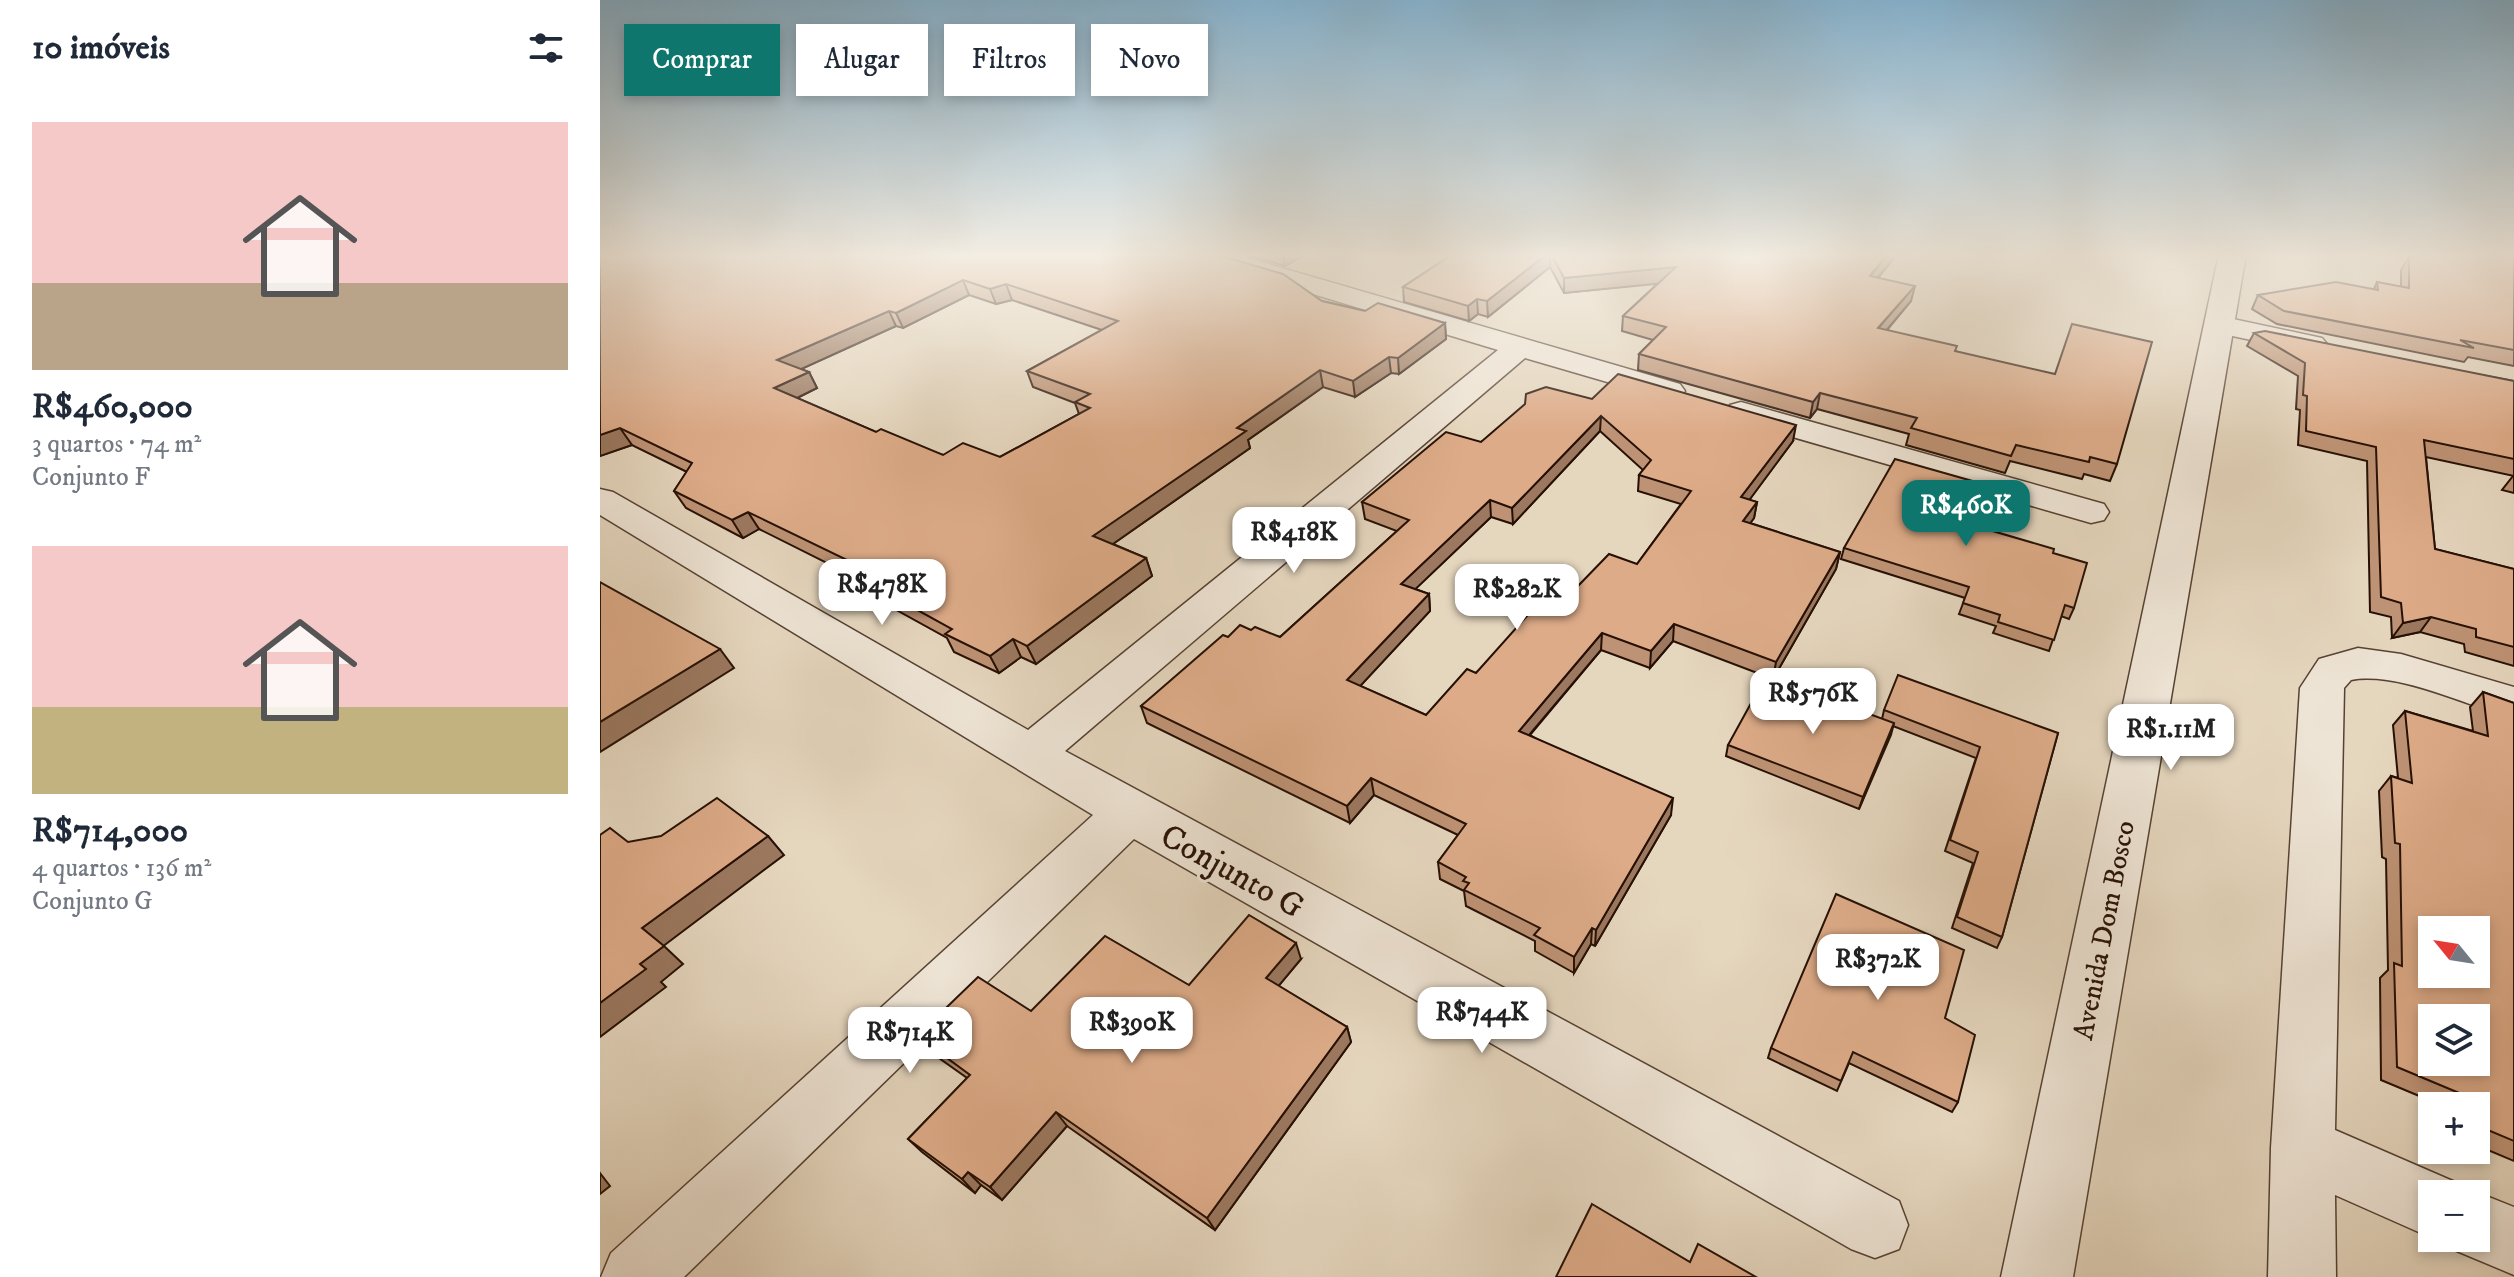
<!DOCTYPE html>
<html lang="pt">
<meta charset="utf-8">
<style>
body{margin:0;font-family:"IM FELL DW Pica",serif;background:#f2f2f3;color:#1f2937;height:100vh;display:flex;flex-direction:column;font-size:30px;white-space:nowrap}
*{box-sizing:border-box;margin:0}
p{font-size:26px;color:#747a83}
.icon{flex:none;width:44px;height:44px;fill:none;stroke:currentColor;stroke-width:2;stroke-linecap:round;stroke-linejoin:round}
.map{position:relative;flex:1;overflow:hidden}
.panel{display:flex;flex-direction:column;background:#fff;width:600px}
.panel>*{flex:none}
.hud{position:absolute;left:24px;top:24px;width:760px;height:72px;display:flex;gap:16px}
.needle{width:52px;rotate:300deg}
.tools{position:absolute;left:1818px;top:916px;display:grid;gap:16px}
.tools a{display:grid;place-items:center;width:72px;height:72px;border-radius:0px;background:#fff;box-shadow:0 4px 12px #0003;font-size:40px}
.price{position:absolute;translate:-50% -68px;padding:0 18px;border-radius:16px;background:#fff;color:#222;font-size:26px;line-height:52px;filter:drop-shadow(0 2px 4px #0008)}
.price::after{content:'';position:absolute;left:50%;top:48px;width:24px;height:18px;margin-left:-12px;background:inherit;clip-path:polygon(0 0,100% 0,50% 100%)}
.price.current{background:#0f766e;color:#fff}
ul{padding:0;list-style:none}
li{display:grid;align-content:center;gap:16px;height:424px;padding:0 32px}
li span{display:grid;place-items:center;height:248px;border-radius:0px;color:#555}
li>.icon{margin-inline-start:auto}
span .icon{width:144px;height:144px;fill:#fffc;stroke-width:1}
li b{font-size:34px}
h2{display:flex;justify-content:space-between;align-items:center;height:96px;padding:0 32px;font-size:34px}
.tag{padding:0 28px;border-radius:0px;background:#fff;box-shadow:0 4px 12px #0003;font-size:28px;line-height:72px}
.tag.current{background:#0f766e;color:#fff}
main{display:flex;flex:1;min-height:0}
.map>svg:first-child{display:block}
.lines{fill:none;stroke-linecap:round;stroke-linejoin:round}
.minor-casing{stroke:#564233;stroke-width:3}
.tertiary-casing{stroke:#564233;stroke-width:3}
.minor{fill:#eee4d5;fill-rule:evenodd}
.tertiary{fill:#eee4d5;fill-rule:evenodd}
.wall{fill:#be9375;stroke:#261005;stroke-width:2;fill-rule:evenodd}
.shaded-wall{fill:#9b785f;stroke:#261005;stroke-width:2}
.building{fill:#ddab88;stroke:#261005;stroke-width:2;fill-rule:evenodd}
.labels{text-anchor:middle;stroke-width:6;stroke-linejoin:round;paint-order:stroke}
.street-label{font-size:28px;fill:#261005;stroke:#eee4d5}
.near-street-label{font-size:34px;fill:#261005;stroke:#eee4d5}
</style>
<main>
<section class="panel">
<h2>10 imóveis<svg class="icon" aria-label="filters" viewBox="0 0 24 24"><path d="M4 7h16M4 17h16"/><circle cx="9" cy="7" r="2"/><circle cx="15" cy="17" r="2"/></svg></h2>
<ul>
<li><span style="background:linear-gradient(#f6c9c9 65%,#b9a48a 0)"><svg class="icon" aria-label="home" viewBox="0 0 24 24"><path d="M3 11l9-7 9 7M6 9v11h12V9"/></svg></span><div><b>R$460,000</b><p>3 quartos · 74 m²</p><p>Conjunto F</p></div></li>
<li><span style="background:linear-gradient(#f6c9c9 65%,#c2b280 0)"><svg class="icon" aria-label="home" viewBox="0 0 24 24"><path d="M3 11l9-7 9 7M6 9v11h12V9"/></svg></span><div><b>R$714,000</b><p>4 quartos · 136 m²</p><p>Conjunto G</p></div></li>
</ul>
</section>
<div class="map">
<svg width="1914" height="1277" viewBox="0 0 1914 1277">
<rect width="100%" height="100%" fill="#e5d6be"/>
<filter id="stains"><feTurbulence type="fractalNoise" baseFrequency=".0025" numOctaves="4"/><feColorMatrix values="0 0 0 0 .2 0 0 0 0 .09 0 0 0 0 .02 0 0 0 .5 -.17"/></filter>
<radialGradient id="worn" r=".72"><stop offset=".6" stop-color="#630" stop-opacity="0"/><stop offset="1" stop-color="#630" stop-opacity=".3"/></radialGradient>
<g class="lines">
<g class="minor-casing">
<g id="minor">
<path d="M 593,254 L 634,254 L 1080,384 L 1085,391 L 1080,398 L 1069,400 L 925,358 L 465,751 L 1299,1201 L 1308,1225 L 1299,1249 L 1275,1258 L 1251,1249 L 534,839 L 84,1277 L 1,1277 L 11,1253 L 493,815 L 0,515 L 0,489 L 13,492 L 428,730 L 898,350 L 597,259 Z"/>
<path d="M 1619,316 L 1722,338 L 1727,344 L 1722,350 L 1712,353 L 1609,331 L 1605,325 L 1609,319 Z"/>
<path d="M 1141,402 L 1504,504 L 1509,512 L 1504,520 L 1491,523 L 1130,419 L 1125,412 L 1130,405 Z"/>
<path d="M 1758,648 L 1801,654 L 1914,687 L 1914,719 C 1868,706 1798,671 1751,680 L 1744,688 L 1735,1130 L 1855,1182 L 1860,1194 L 1832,1194 L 1832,1238 L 1735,1195 L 1736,1277 L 1668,1277 L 1671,1148 L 1700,688 L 1719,659 Z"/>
<path d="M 1876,1192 L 1914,1207 L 1914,1275 L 1852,1249 L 1848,1238 L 1876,1238 L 1876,1194 L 1870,1194 Z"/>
</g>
</g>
<g class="tertiary-casing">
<path id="tertiary" d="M 1619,254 L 1646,254 L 1473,1277 L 1401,1277 Z"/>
</g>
<use href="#minor" class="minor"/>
<use href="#tertiary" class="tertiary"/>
</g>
<g class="wall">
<path d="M 0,254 L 722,301 L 765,311 L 845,323 L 846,339 L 799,374 L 791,373 L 755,397 L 723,387 L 648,440 L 650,448 L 513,544 L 546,558 L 552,576 L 436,664 L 421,657 L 399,673 L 354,652 L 347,638 L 282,602 L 273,586 L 159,529 L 143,538 L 86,508 L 74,491 L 87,472 L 32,445 L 0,456 ZM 369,295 L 396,304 L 412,300 L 502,330 L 427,371 L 433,387 L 475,403 L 479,414 L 400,457 L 343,455 L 276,432 L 197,398 L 217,388 L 209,372 L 201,369 L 296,326 L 303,328 Z"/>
<path d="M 645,254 L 706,254 L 685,266 Z"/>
<path d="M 835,254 L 1297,254 L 1278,278 L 1311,301 L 1287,330 L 1356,351 L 1517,464 L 1510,481 L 1484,474 L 1482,479 L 1410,461 L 1405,473 L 1306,445 L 1309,434 L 1217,409 L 1210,418 L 1038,370 L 1039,354 L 1053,340 L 1022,331 L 1023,316 L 1058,283 L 964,293 L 950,267 L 888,317 L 878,314 L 869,321 L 804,302 L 803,287 L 848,257 Z"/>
<path d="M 1817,254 L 1914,254 L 1914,366 L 1868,357 L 1864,362 L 1677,324 L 1652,309 L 1658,295 L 1774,289 L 1777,282 L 1801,287 L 1801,270 L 1809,257 L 1817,255 Z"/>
<path d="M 1654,333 L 1914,381 L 1914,476 L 1826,457 L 1835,549 L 1914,569 L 1914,666 L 1865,652 L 1864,644 L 1820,632 L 1792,638 L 1791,617 L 1770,612 L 1767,461 L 1698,445 L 1700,410 L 1696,409 L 1698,376 L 1647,346 Z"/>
<path d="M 992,399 L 1193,441 L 1149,500 L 1157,502 L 1154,518 L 1150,523 L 1240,552 L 1236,569 L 1173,679 L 1073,641 L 1050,668 L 1001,650 L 930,735 L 1071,815 L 995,946 L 991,944 L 974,973 L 935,951 L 935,941 L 866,906 L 864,891 L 840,879 L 838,862 L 858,835 L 774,795 L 750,823 L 547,723 L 541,706 L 628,637 L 651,630 L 680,637 L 797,531 L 765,519 L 762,502 L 881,442 ZM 1000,431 L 1043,470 L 1039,475 L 1038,491 L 1081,504 L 1037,564 L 977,587 L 826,715 L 760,686 L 830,611 L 829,594 L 815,589 L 891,517 L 913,524 Z"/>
<path d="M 1913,476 L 1914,476 L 1914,493 L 1902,490 Z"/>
<path d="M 1393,499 L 1380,528 L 1453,553 L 1474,608 L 1469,619 L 1461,616 L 1449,651 L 1393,633 L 1396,626 L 1359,614 L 1365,598 L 1241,559 L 1244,548 Z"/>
<path d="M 1883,692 L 1914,703 L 1914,1161 L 1876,1145 L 1876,1106 L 1843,1106 L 1781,1080 L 1780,978 L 1788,970 L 1786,859 L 1782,857 L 1779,791 L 1791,776 L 1798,778 L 1793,725 L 1805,711 L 1873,731 L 1870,707 Z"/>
<path d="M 1284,710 L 1458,733 L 1402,937 L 1397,948 L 1352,928 L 1373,863 L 1345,851 L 1376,758 L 1293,726 L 1259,809 L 1126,756 L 1128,745 L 1282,719 Z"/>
<path d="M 701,959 L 678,986 L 747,1027 L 751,1042 L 615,1230 L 467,1126 L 402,1200 L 381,1185 L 375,1193 L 322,1152 L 308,1139 L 367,1078 L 329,1051 L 317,1036 L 431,1011 L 589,985 Z"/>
<path d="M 1345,1018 L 1358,1102 L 1352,1112 L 1249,1063 L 1237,1091 L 1168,1058 L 1171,1048 Z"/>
</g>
<g class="shaded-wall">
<path d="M 683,254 L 706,254 L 685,266 Z"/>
<path d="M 947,254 L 950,254 L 950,267 L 888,317 L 887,301 Z"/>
<path d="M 1288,254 L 1297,254 L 1267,291 L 1270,276 Z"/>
<path d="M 1076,267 L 1075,282 L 964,293 L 964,278 Z"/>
<path d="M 363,280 L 369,295 L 303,328 L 296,313 Z"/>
<path d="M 406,284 L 412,300 L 396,304 L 390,289 Z"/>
<path d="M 1315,286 L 1311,301 L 1275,344 L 1278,328 Z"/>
<path d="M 877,299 L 878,314 L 869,321 L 868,306 Z"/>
<path d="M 289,311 L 296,326 L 186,376 L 177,360 Z"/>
<path d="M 845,323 L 846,339 L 799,374 L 798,358 Z"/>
<path d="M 789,357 L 791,373 L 755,397 L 753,381 Z"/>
<path d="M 720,370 L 723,387 L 648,440 L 650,448 L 500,553 L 493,536 L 637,428 Z"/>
<path d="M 209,372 L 217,388 L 183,405 L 174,388 Z"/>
<path d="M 1220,393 L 1217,409 L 1210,418 L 1213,402 Z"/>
<path d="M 1001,416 L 1000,431 L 913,524 L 912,508 Z"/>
<path d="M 1196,425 L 1193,441 L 1139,514 L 1141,497 Z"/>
<path d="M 20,428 L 32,445 L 0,456 L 0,435 Z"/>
<path d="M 890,500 L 891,517 L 803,601 L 801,584 Z"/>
<path d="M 1157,502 L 1154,518 L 1140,537 L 1143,521 Z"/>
<path d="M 148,512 L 159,529 L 143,538 L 132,520 Z"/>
<path d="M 1240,552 L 1236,569 L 1173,679 L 1176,662 Z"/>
<path d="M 546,558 L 552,576 L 436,664 L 427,646 Z"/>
<path d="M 829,594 L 830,611 L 750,697 L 747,680 Z"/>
<path d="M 1831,617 L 1820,632 L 1792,638 L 1803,623 Z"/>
<path d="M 1074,624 L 1073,641 L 1050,668 L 1051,651 Z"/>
<path d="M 1002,633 L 1001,650 L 919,747 L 919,731 Z"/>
<path d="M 413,639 L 421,657 L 399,673 L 390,656 Z"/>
<path d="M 120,649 L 134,668 L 0,752 L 0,722 Z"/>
<path d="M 1294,723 L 1291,735 L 1259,809 L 1263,797 Z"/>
<path d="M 771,778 L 774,795 L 750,823 L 747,806 Z"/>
<path d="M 1073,798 L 1071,815 L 995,946 L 996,930 Z"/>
<path d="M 168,836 L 184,855 L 62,947 L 42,928 Z"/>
<path d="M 992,928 L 991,944 L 974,973 L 974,957 Z"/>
<path d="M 696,943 L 701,959 L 672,994 L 666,978 Z"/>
<path d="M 64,946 L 83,964 L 61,982 L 66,987 L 0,1037 L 0,1003 L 40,964 Z"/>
<path d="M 747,1027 L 751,1042 L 615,1230 L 607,1218 Z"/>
<path d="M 456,1112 L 467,1126 L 402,1200 L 390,1187 Z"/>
<path d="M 368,1172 L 381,1185 L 375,1193 L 362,1179 Z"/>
<path d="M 0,1173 L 10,1186 L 0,1194 Z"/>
</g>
<g class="building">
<path d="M 0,254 L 615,254 L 683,274 L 722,301 L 765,311 L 778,303 L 845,323 L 798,358 L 789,357 L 753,381 L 720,370 L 637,428 L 646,431 L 493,536 L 546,558 L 427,646 L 413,639 L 390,656 L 345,634 L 352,629 L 272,585 L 276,574 L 148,512 L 132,520 L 74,491 L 92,463 L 20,428 L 0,435 ZM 363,280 L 390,289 L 406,284 L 518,321 L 427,371 L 490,394 L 475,402 L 490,408 L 400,457 L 363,443 L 343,455 L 281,429 L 276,432 L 174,388 L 209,372 L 177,360 L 289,311 L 296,313 Z"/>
<path d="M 853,254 L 947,254 L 887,301 L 877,299 L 868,306 L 803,287 Z"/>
<path d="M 951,254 L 1288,254 L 1270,276 L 1315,286 L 1278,328 L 1357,346 L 1355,351 L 1455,374 L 1472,324 L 1552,342 L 1517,464 L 1490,457 L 1489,462 L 1416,445 L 1411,456 L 1311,428 L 1317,418 L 1220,393 L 1213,402 L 1039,354 L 1066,327 L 1023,316 L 1076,267 L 964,278 Z"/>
<path d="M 1824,254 L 1914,254 L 1914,350 L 1860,340 L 1874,348 L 1684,311 L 1658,295 L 1736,282 L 1778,290 L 1777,282 L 1809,288 L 1809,257 Z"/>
<path d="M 1665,331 L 1914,381 L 1914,459 L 1824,440 L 1835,549 L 1914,569 L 1914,647 L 1876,637 L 1876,629 L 1831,617 L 1803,623 L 1801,603 L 1781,597 L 1776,447 L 1706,431 L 1707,396 L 1703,395 L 1705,363 L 1654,333 Z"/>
<path d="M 1018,374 L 1196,425 L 1141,497 L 1157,502 L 1143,521 L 1240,552 L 1176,662 L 1074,624 L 1051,651 L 1002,633 L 919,731 L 1073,798 L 996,930 L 992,928 L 974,957 L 934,935 L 940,928 L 864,890 L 869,883 L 863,881 L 866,877 L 838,862 L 866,824 L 771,778 L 747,806 L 541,706 L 623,635 L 628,637 L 640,625 L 651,630 L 655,627 L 680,637 L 809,520 L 762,502 L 846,432 L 881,442 L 925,404 L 926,394 L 946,387 L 992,399 ZM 1001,416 L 1051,460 L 1039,475 L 1091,491 L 1037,564 L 1009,554 L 977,587 L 959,580 L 876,673 L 867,669 L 826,715 L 747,680 L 829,594 L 801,584 L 890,500 L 912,508 Z"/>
<path d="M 1295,459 L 1397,488 L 1379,527 L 1454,549 L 1453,553 L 1487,563 L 1474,608 L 1465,605 L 1454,640 L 1398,622 L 1400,615 L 1363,603 L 1369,587 L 1244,548 Z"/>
<path d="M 0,582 L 120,649 L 0,722 Z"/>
<path d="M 1298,675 L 1458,733 L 1402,937 L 1357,917 L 1378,852 L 1350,840 L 1380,747 L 1284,710 Z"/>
<path d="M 1166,676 L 1294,723 L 1263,797 L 1128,745 Z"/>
<path d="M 1883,692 L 1914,703 L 1914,1141 L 1876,1125 L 1876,1106 L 1865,1106 L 1864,1095 L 1797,1067 L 1794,963 L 1802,966 L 1800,844 L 1795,843 L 1791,776 L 1812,783 L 1805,711 L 1888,736 ZM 1832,930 L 1876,930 L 1876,974 L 1832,974 ZM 1832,1018 L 1876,1018 L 1876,1062 L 1832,1062 Z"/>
<path d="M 117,798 L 168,836 L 42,928 L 64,946 L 40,964 L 46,969 L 0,1003 L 0,835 L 10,828 L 28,842 L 61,836 Z"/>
<path d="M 1236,894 L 1364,950 L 1345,1018 L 1375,1035 L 1358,1102 L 1253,1052 L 1241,1081 L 1171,1048 Z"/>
<path d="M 649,915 L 696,943 L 666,978 L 747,1027 L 607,1218 L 456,1112 L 390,1187 L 368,1172 L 362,1179 L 308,1139 L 370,1075 L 317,1036 L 378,977 L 431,1011 L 505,936 L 589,985 Z"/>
<path d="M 992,1204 L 1090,1262 L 1098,1244 L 1156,1277 L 956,1277 Z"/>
</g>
<linearGradient id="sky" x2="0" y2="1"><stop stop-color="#87b6d4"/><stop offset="0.59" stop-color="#f3ede2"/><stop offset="1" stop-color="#f3ede2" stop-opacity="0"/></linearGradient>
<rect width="1914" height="433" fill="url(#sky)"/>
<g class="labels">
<g class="street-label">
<text transform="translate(1503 930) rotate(-79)" y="10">Avenida Dom Bosco</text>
</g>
<g class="near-street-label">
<text transform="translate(633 870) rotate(29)" y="12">Conjunto G</text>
</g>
</g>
<rect width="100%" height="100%" filter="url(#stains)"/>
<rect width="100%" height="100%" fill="url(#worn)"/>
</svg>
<div class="tools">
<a><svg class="needle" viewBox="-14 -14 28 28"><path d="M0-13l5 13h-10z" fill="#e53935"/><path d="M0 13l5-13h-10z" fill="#747a83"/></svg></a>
<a><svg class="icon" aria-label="layers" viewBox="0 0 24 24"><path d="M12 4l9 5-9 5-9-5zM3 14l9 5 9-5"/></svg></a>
<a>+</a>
<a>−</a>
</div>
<b class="price current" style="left:1366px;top:548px">R$460K</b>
<b class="price" style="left:694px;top:575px">R$418K</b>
<b class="price" style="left:282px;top:627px">R$478K</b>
<b class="price" style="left:917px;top:632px">R$282K</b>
<b class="price" style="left:1213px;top:736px">R$576K</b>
<b class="price" style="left:1571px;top:772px">R$1.11M</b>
<b class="price" style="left:1278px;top:1002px">R$372K</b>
<b class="price" style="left:882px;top:1055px">R$744K</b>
<b class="price" style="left:532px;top:1065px">R$390K</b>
<b class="price" style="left:310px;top:1075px">R$714K</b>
<div class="hud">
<a class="tag current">Comprar</a>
<a class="tag">Alugar</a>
<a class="tag">Filtros</a>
<a class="tag">Novo</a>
</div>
</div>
</main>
